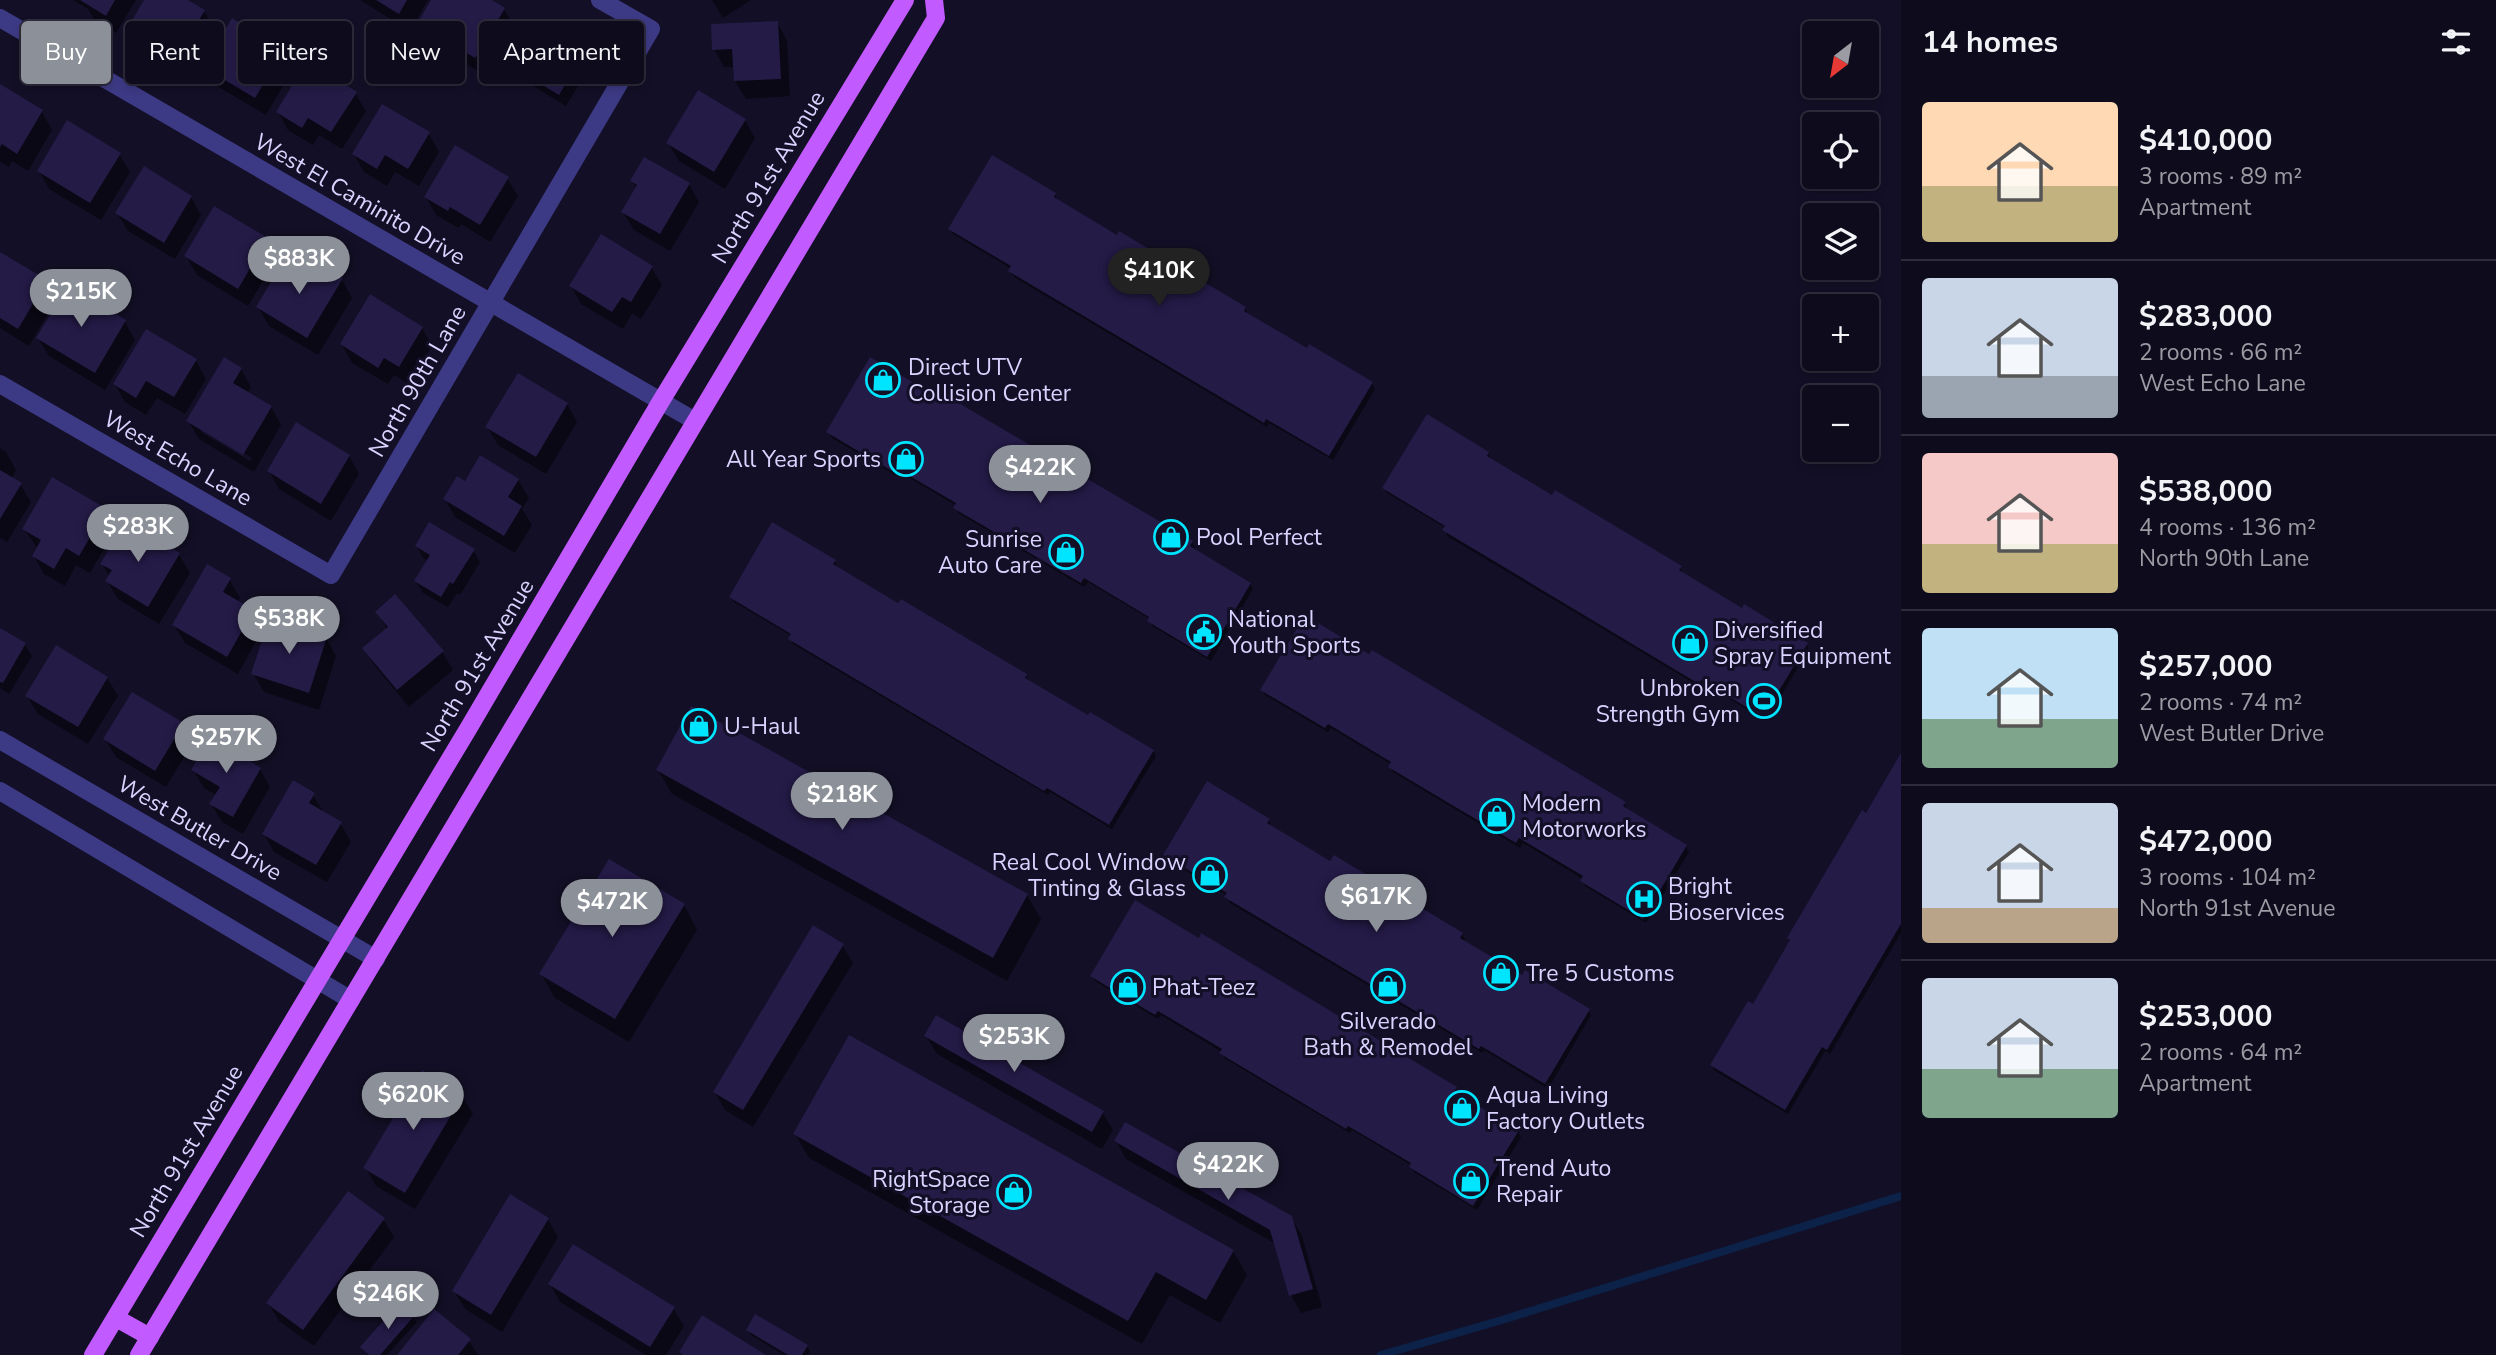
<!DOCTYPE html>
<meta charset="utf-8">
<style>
body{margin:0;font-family:"Nunito Sans",sans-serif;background:#171425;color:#f1f3f6;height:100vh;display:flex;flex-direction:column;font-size:26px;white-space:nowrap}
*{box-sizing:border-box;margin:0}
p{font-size:23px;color:#9b9ba3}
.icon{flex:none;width:38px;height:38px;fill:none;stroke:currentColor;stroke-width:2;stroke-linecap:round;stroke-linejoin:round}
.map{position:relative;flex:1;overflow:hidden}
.drawer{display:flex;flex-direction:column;background:#0e0b1c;width:595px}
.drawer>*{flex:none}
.top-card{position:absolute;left:21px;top:21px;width:665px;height:63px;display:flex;gap:14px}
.needle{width:46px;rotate:211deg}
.buttons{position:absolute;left:1802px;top:21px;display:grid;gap:14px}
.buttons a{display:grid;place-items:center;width:77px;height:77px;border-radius:7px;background:#0e0b1c;box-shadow:0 4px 10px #0003,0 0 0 2px #2e2b3b;font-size:35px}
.price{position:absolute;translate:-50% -60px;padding:0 16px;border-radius:24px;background:#8c9099;color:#fff;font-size:23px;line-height:46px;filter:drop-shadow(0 2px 4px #0008)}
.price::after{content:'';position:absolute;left:50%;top:42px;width:21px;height:16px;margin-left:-10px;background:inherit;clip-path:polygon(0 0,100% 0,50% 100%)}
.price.active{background:#222;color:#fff}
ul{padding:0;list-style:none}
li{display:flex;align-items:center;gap:21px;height:175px;padding:0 21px}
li+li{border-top:2px solid #2e2b3b}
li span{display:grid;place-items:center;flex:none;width:196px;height:140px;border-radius:7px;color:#555}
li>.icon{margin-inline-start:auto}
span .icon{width:84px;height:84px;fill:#fffc;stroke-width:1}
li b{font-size:30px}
h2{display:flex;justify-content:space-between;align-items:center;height:84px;padding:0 21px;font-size:30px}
.chip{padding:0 24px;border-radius:7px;background:#0e0b1c;box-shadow:0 4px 10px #0003,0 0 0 2px #2e2b3b;font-size:24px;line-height:63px}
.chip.active{background:#8c9099;color:#fff}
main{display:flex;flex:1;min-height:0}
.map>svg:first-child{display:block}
.shadow{fill:#0007;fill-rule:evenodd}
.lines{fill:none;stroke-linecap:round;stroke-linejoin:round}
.stream{stroke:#0c2248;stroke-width:8}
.building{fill:#241b47}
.minor{stroke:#3d3a85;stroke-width:18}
.major{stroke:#c25bff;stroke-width:18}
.labels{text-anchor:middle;stroke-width:6;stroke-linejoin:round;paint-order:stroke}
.street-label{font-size:23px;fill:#d9d4ff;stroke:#130f26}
.poi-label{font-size:23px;fill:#d9d4ff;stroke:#130f26;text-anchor:start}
</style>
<main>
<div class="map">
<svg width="1901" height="1355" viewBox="0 0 1901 1355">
<rect width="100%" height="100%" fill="#130f26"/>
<g class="shadow">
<path d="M 73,0 L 136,0 L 116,33 L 94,19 L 88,9 Z"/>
<path d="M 146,0 L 185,0 L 204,11 L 211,23 L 187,63 L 139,34 L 133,22 Z"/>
<path d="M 360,0 L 428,0 L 410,31 Z"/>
<path d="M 433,0 L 489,0 L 504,9 L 514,27 L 485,75 L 429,42 L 419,24 Z"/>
<path d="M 712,0 L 751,0 L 723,18 Z"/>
<path d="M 777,22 L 787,41 L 790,96 L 746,99 L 735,81 L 735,67 L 724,67 L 714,49 Z"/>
<path d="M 283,51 L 293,69 L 266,115 L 215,85 L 205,67 Z"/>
<path d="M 581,57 L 588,69 L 566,106 L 517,76 L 510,64 Z"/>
<path d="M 0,86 L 42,112 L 52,130 L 28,171 L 12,161 L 9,167 L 0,162 Z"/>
<path d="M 355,93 L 366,111 L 342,149 L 319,135 L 313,145 L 288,130 L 278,112 Z"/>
<path d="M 745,120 L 755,138 L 725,189 L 679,161 L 668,143 Z"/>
<path d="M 429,134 L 439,152 L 419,186 L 395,172 L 387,186 L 364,172 L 354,154 Z"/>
<path d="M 119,154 L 130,172 L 101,220 L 49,189 L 39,171 Z"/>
<path d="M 507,178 L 518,196 L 490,242 L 461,224 L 459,228 L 436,215 L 426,197 Z"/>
<path d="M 632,181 L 689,184 L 699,202 L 670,251 L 634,230 L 623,212 L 637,189 Z"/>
<path d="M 1055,194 L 1057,201 L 1245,308 L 1248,314 L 1308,350 L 1310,347 L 1372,384 L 1375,389 L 1333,460 L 1269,423 L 1267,427 L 1014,277 L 1010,271 L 1012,269 L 953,234 L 950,229 Z"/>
<path d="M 191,197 L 201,215 L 175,259 L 128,231 L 117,213 Z"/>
<path d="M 267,239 L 277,257 L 248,306 L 197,275 L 186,256 Z"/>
<path d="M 0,254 L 46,281 L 56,299 L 29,346 L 0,328 Z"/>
<path d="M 651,267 L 662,285 L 641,319 L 632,313 L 623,329 L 581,304 L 571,286 Z"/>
<path d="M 309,277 L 342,280 L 352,298 L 318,355 L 269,326 L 258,307 Z"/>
<path d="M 125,322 L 135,340 L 105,390 L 49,356 L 38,338 Z"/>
<path d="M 422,328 L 432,346 L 409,384 L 394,375 L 388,384 L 352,363 L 342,345 Z"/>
<path d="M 196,361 L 206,379 L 185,414 L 157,398 L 146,415 L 125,402 L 115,384 Z"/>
<path d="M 241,369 L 251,387 L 247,393 L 271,407 L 281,425 L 254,472 L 199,439 L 188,421 ZM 201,428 L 252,458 L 250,461 L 201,432 Z"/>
<path d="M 936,392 L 1192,542 L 1195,548 L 1194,550 L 1250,584 L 1253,589 L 1211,661 L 1152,626 L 1150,619 L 1088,582 L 1084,587 L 958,513 L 957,506 L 898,471 L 895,475 L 832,438 L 829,432 L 934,396 Z"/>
<path d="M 567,404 L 577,422 L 546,474 L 498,445 L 487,427 Z"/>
<path d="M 0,448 L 6,452 L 16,470 L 11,479 L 20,484 L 31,502 L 7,542 L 0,538 Z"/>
<path d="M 1488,453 L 1491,459 L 1553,497 L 1680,568 L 1683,573 L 1742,610 L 1806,644 L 1809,649 L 1766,721 L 1705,684 L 1702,688 L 1447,536 L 1446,528 L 1387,493 L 1384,488 Z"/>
<path d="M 349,456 L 359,474 L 331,521 L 279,489 L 269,471 Z"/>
<path d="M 518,480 L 529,498 L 522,509 L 532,525 L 515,553 L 455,517 L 445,499 L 465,483 Z"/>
<path d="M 105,510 L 116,528 L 90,573 L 76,565 L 65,586 L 44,574 L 34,556 L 38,549 L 24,529 Z"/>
<path d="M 127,523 L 179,555 L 190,573 L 159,624 L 118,599 L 107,581 L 110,577 L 102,564 Z"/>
<path d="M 417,546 L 473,550 L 480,562 L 460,595 L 457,593 L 448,607 L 423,593 L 416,581 L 428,561 L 423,558 Z"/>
<path d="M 835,561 L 837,568 L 1026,676 L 1028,681 L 1089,717 L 1153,751 L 1156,756 L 1112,829 L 1050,792 L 1048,795 L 793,644 L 790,639 L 792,636 L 734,602 L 731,597 Z"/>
<path d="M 229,579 L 240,598 L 237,602 L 253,611 L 263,629 L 238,674 L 185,643 L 174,625 Z"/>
<path d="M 377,612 L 442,652 L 453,670 L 409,707 L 375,666 L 364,648 L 387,629 Z"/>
<path d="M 0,630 L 25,645 L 32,656 L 9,694 L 0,688 Z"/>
<path d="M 326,638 L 336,656 L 319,710 L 264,692 L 253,673 Z"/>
<path d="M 107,678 L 118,696 L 88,744 L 38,714 L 27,696 Z"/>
<path d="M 1262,690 L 1625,803 L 1626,810 L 1686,846 L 1689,852 L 1646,923 L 1585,886 L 1583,879 L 1523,843 L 1520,848 L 1393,772 L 1390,767 L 1391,764 L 1331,728 L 1328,732 L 1265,695 Z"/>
<path d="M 182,724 L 193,742 L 166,787 L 116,757 L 105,739 Z"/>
<path d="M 1901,756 L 1901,933 L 1830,1054 L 1825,1051 L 1788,1114 L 1715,1071 L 1712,1065 L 1753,1007 L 1791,942 L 1789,938 Z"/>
<path d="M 260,769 L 270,787 L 243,834 L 222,822 L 211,804 L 216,795 L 204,788 L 193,770 Z"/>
<path d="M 658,770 L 1027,895 L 1041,919 L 1007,981 L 672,794 Z"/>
<path d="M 313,795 L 324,813 L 340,823 L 351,842 L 327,882 L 274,852 L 264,834 Z"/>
<path d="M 1269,820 L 1271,827 L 1331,863 L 1462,934 L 1465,939 L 1463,942 L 1523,977 L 1588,1010 L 1591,1015 L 1548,1089 L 1484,1050 L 1482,1053 L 1230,903 L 1228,896 L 1168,860 L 1165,855 Z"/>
<path d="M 684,905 L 697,930 L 629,1042 L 555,998 L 541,974 Z"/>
<path d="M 842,945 L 853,963 L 753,1127 L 725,1110 L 715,1092 Z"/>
<path d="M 1092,976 L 1456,1088 L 1457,1096 L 1518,1131 L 1521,1137 L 1477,1210 L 1414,1172 L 1411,1165 L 1352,1130 L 1350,1133 L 1224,1058 L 1222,1052 L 1161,1015 L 1158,1019 L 1095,981 Z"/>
<path d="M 926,1036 L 1102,1112 L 1113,1130 L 1102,1149 L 937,1054 Z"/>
<path d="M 462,1096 L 473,1114 L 415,1209 L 376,1186 L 366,1168 Z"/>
<path d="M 795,1134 L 1233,1251 L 1247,1275 L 1220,1323 L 1170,1295 L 1142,1344 L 809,1158 Z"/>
<path d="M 1116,1141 L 1291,1217 L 1302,1236 L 1322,1307 L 1301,1313 L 1291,1295 L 1276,1244 L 1126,1159 Z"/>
<path d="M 383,1219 L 394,1237 L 314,1346 L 279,1321 L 268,1303 Z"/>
<path d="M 548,1219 L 558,1237 L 502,1332 L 465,1309 L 454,1291 Z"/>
<path d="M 550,1284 L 673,1308 L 684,1326 L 666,1355 L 646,1355 L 560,1302 Z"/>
<path d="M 401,1305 L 417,1322 L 387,1355 L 368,1355 L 362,1347 Z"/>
<path d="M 748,1330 L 807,1346 L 810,1351 L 808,1355 L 784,1355 L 751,1335 Z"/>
<path d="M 469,1341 L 478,1355 L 399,1355 Z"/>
</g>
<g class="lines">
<path class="stream" d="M 1381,1355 L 1502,1320 L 1901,1196"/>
</g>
<g class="building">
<path d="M 80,0 L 115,0 L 106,16 Z"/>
<path d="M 144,0 L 188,0 L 205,10 L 180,52 L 131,22 Z"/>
<path d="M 376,0 L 407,0 L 399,14 Z"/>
<path d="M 431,0 L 492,0 L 505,8 L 475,58 L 417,24 Z"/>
<path d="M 232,18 L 284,50 L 255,98 L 203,67 Z"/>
<path d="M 778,21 L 781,79 L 734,81 L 732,49 L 712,50 L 711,24 Z"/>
<path d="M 531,25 L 582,56 L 559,95 L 508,64 Z"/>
<path d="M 307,61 L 357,92 L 331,132 L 308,118 L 302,128 L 276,112 Z"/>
<path d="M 0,84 L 43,110 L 17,154 L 2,144 L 0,147 Z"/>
<path d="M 698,90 L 746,119 L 714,172 L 666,143 Z"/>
<path d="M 382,104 L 430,132 L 408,169 L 385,155 L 377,169 L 352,154 Z"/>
<path d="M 67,120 L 121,153 L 90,203 L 37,171 Z"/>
<path d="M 455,145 L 509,177 L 480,225 L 450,207 L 448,211 L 424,197 Z"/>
<path d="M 992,155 L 1056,193 L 1054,197 L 1117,235 L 1119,231 L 1246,307 L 1244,311 L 1307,348 L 1309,344 L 1373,382 L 1329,456 L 1266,419 L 1264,423 L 1008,271 L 1011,266 L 948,229 Z"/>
<path d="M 644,157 L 690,183 L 660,234 L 621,212 L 637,185 L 630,181 Z"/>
<path d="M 144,166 L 192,196 L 164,243 L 115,213 Z"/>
<path d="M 214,206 L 268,238 L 238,289 L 184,256 Z"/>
<path d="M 601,234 L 653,266 L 631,302 L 622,297 L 612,312 L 569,286 Z"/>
<path d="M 0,252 L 47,280 L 18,329 L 0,318 Z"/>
<path d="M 284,260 L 309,274 L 316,263 L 343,278 L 307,338 L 256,307 Z"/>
<path d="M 68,285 L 126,320 L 95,373 L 36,338 Z"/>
<path d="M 370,294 L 423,327 L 399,367 L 384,358 L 378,368 L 340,344 Z"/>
<path d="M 146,329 L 197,359 L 174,397 L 146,381 L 136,398 L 113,384 Z"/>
<path d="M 224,357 L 242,368 L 233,383 L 272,406 L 243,455 L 186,421 Z"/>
<path d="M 870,357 L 933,394 L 935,389 L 1193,541 L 1190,546 L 1251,583 L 1207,657 L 1147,621 L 1149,617 L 1084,578 L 1081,583 L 953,508 L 956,503 L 894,467 L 892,471 L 826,432 Z"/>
<path d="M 518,373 L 568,403 L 536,457 L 485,427 Z"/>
<path d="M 1427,414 L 1489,452 L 1487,456 L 1552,495 L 1555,490 L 1682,566 L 1679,570 L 1742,608 L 1744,604 L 1808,643 L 1763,717 L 1701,680 L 1699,684 L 1442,530 L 1445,526 L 1382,488 Z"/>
<path d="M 296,422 L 350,455 L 321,504 L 267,471 Z"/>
<path d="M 480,455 L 519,479 L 508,497 L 522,506 L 504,536 L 443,499 L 457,476 L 465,481 Z"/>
<path d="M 0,470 L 22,483 L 0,519 Z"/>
<path d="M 52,477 L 107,509 L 79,556 L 66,548 L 54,569 L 32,556 L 41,540 L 22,529 Z"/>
<path d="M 126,521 L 180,553 L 148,607 L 105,581 L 112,570 L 100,564 Z"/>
<path d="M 429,522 L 475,549 L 453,584 L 450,582 L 441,597 L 414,581 L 430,555 L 415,546 Z"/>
<path d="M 772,522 L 836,560 L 833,564 L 898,603 L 901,599 L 1027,674 L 1025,678 L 1088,715 L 1090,712 L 1154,750 L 1109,825 L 1047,788 L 1044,791 L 788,639 L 791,634 L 729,597 Z"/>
<path d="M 207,564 L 231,578 L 223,592 L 254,610 L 227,657 L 172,625 Z"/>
<path d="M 395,594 L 444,651 L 397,690 L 362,648 L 388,627 L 375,612 Z"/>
<path d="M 1305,615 L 1369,654 L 1372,650 L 1626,802 L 1623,806 L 1687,845 L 1643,919 L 1580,881 L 1583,876 L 1519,838 L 1516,843 L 1388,767 L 1391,762 L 1328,724 L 1325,728 L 1260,690 Z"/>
<path d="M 269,619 L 327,637 L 309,693 L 251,674 Z"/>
<path d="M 0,628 L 26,643 L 3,683 L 0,682 Z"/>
<path d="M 56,645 L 108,677 L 78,727 L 25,696 Z"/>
<path d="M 132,692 L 184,723 L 155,771 L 103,739 Z"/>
<path d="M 691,706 L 1028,894 L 993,958 L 656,770 Z"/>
<path d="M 211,736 L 261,768 L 233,817 L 209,804 L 220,787 L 191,770 Z"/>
<path d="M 1901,753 L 1901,924 L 1827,1050 L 1822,1047 L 1785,1110 L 1710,1065 L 1748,1001 L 1753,1004 L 1790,940 L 1787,938 L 1862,810 L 1866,813 Z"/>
<path d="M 293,780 L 315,793 L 309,803 L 342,822 L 316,865 L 262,834 Z"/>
<path d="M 1207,781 L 1270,819 L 1267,823 L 1330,861 L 1334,855 L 1463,933 L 1460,938 L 1522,975 L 1525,970 L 1590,1009 L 1545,1084 L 1481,1046 L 1479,1049 L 1224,897 L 1227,893 L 1163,855 Z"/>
<path d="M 609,859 L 685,904 L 615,1019 L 539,974 Z"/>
<path d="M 1135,900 L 1199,938 L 1201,933 L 1457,1087 L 1454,1092 L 1519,1130 L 1473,1206 L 1409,1167 L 1411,1163 L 1348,1126 L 1346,1129 L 1219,1053 L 1222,1049 L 1158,1011 L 1155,1015 L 1090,976 Z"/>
<path d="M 813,925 L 844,944 L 743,1110 L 713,1092 Z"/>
<path d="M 936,1015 L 1104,1111 L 1092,1132 L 924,1036 Z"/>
<path d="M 849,1035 L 1234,1250 L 1206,1300 L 1156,1272 L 1128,1321 L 793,1134 Z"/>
<path d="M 422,1070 L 463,1095 L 405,1193 L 363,1168 Z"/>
<path d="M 1125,1122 L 1292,1216 L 1313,1289 L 1289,1296 L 1270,1230 L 1114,1141 Z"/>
<path d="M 348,1191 L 385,1218 L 303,1330 L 266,1303 Z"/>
<path d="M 510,1194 L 549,1218 L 491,1315 L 452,1291 Z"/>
<path d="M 573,1244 L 675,1307 L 650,1347 L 548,1284 Z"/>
<path d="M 400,1302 L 415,1315 L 380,1355 L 369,1355 L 360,1347 Z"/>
<path d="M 434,1309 L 471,1339 L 458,1355 L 397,1355 Z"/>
<path d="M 755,1314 L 808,1345 L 802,1355 L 788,1355 L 746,1330 Z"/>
<path d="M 702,1315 L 766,1355 L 683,1355 L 679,1352 Z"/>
</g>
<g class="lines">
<g class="minor">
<path d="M 0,18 L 695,421"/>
<path d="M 0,384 L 331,575 L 651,29 L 600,0"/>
<path d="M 0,740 L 376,959"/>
<path d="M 0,791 L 351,1000"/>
</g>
<g class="major">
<path d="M 116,1318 L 150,1337"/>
<path d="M 93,1355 L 468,729 L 661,401 L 905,0"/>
<path d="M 139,1355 L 936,18 L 934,0"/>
</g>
</g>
<defs>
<g id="shop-ring" transform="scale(1.75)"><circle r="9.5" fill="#130f26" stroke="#00e5ff" stroke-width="1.5"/><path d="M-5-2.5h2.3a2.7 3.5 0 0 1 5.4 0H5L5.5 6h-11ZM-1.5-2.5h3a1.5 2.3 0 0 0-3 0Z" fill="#00e5ff"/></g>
<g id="civic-ring" transform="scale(1.75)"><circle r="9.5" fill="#130f26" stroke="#00e5ff" stroke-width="1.5"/><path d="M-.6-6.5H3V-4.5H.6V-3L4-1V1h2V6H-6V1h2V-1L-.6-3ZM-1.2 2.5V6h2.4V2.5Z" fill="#00e5ff"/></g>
<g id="stadium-ring" transform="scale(1.75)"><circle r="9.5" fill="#130f26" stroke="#00e5ff" stroke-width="1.5"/><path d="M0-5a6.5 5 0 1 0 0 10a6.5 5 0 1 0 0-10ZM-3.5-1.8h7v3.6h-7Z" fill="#00e5ff"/></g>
<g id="hospital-ring" transform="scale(1.75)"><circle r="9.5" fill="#130f26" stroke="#00e5ff" stroke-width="1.5"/><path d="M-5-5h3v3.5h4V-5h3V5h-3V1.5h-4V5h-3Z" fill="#00e5ff"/></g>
</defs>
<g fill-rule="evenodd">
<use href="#shop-ring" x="883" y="380"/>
<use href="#shop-ring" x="906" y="459"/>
<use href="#shop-ring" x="1171" y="537"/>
<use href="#shop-ring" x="1066" y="552"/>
<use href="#civic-ring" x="1204" y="632"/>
<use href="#shop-ring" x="1690" y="643"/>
<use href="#stadium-ring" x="1764" y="701"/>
<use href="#shop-ring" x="699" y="726"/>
<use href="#shop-ring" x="1497" y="816"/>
<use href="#shop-ring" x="1210" y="875"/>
<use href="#hospital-ring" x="1644" y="899"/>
<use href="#shop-ring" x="1501" y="973"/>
<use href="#shop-ring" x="1388" y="986"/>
<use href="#shop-ring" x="1128" y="987"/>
<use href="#shop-ring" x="1462" y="1108"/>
<use href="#shop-ring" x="1471" y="1181"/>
<use href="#shop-ring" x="1014" y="1192"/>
</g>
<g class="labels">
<g class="street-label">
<text transform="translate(768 177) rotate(-59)" y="8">North 91st Avenue</text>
<text transform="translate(360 199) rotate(30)" y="8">West El Caminito Drive</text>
<text transform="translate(417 381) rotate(-60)" y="8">North 90th Lane</text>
<text transform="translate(178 458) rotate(30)" y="8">West Echo Lane</text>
<text transform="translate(477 665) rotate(-59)" y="8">North 91st Avenue</text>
<text transform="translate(200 828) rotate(30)" y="8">West Butler Drive</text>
<text transform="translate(186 1151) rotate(-59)" y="8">North 91st Avenue</text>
</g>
<g class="poi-label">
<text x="908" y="375">Direct UTV<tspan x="908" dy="26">Collision Center</tspan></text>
<text x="881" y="467" text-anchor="end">All Year Sports</text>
<text x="1196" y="545">Pool Perfect</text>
<text x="1042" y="547" text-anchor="end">Sunrise<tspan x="1042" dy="26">Auto Care</tspan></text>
<text x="1228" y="627">National<tspan x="1228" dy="26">Youth Sports</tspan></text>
<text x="1714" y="638">Diversified<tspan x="1714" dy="26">Spray Equipment</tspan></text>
<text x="1740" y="696" text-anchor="end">Unbroken<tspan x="1740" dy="26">Strength Gym</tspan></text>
<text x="724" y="734">U-Haul</text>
<text x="1522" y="811">Modern<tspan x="1522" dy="26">Motorworks</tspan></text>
<text x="1186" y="870" text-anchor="end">Real Cool Window<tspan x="1186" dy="26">Tinting &amp; Glass</tspan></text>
<text x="1668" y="894">Bright<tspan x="1668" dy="26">Bioservices</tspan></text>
<text x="1526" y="981">Tre 5 Customs</text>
<text x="1152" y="995">Phat-Teez</text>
<text x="1388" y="1029" text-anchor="middle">Silverado<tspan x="1388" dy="26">Bath &amp; Remodel</tspan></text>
<text x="1486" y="1103">Aqua Living<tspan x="1486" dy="26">Factory Outlets</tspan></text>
<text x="1496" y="1176">Trend Auto<tspan x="1496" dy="26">Repair</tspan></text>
<text x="990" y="1187" text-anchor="end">RightSpace<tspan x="990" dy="26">Storage</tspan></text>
</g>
</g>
</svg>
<div class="buttons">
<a><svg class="needle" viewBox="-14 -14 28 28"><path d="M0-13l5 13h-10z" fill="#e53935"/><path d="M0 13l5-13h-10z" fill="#9b9ba3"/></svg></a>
<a><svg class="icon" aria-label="locate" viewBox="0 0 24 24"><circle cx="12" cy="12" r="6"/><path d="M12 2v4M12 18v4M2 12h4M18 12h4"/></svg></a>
<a><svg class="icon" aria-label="layers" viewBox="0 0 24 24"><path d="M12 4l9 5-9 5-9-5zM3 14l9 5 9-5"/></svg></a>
<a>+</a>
<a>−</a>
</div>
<b class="price" style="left:299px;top:296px">$883K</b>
<b class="price active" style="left:1159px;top:308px">$410K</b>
<b class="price" style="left:81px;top:329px">$215K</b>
<b class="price" style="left:1040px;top:505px">$422K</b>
<b class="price" style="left:138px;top:564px">$283K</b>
<b class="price" style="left:289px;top:656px">$538K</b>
<b class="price" style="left:226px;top:775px">$257K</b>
<b class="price" style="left:842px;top:832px">$218K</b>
<b class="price" style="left:1376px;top:934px">$617K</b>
<b class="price" style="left:612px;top:939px">$472K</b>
<b class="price" style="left:1014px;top:1074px">$253K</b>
<b class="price" style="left:413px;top:1132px">$620K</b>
<b class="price" style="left:1228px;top:1202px">$422K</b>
<b class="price" style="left:388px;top:1331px">$246K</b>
<div class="top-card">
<a class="chip active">Buy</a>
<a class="chip">Rent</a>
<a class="chip">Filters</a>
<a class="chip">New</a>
<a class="chip">Apartment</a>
</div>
</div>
<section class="drawer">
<h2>14 homes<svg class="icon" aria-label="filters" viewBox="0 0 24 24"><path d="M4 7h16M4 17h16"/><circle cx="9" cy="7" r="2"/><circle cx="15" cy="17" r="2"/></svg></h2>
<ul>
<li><span style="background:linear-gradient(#ffd9b3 60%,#c2b280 0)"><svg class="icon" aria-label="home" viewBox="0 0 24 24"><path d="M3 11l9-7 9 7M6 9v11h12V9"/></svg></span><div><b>$410,000</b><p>3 rooms · 89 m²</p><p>Apartment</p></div></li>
<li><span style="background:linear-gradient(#c9d6e8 70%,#9aa5b1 0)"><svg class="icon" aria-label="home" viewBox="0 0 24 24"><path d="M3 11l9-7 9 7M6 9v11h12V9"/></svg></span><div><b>$283,000</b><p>2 rooms · 66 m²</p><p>West Echo Lane</p></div></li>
<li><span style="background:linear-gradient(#f6c9c9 65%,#c2b280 0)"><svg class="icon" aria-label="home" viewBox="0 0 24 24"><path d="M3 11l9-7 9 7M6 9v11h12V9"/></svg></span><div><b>$538,000</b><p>4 rooms · 136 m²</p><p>North 90th Lane</p></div></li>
<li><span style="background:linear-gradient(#bfe0f5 65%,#7fa58c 0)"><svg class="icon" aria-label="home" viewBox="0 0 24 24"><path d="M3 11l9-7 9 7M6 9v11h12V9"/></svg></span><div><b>$257,000</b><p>2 rooms · 74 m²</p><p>West Butler Drive</p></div></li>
<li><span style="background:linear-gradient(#c9d6e8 75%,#b9a48a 0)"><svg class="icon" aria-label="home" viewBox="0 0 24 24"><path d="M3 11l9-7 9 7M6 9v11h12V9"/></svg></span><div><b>$472,000</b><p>3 rooms · 104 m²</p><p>North 91st Avenue</p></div></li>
<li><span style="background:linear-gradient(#c9d6e8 65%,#7fa58c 0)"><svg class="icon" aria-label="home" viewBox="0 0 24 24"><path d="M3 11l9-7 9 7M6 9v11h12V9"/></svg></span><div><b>$253,000</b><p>2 rooms · 64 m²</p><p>Apartment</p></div></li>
</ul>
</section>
</main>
